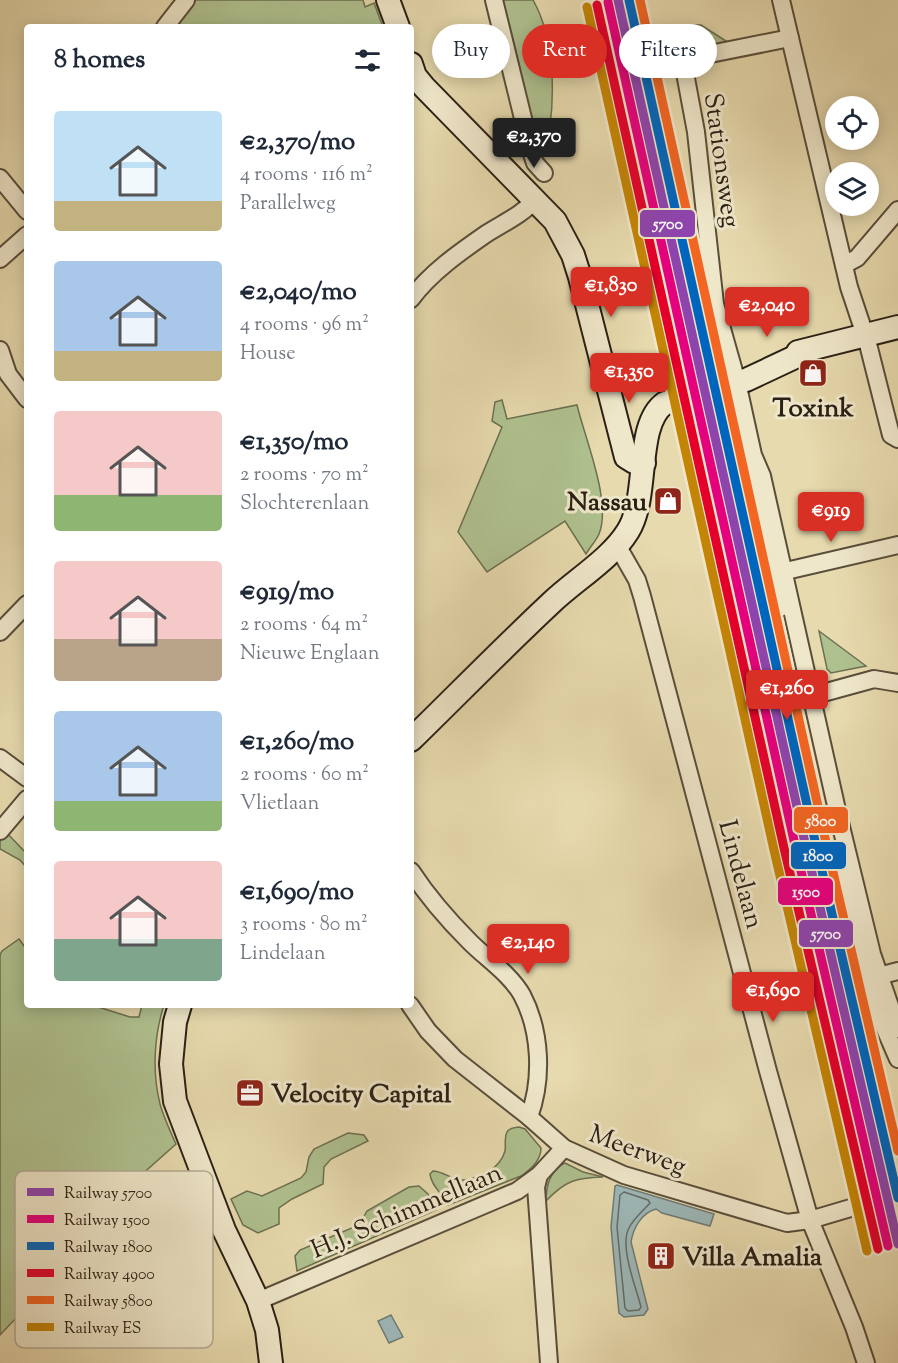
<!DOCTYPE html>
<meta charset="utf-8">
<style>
body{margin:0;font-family:"Sorts Mill Goudy",serif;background:#f6f6f7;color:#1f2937;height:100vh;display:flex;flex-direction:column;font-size:22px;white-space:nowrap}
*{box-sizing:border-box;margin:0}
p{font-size:20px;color:#747a83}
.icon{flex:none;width:33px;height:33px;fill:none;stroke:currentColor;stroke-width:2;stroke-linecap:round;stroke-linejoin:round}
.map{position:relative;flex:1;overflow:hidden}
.drawer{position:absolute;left:24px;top:24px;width:390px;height:984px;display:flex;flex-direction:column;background:#fff;border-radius:6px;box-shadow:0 3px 15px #0003}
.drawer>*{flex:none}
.banner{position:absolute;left:432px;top:24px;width:375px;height:54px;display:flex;gap:12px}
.fabs{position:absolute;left:825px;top:96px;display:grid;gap:12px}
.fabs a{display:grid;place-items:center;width:54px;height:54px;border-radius:50%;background:#fff;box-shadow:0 3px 15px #0003;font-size:30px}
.price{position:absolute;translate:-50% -51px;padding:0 14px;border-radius:6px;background:#d93025;color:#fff;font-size:20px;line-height:39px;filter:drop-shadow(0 2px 3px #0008)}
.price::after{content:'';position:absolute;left:50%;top:36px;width:18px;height:14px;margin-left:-9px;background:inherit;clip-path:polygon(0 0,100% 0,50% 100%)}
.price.selected{background:#222;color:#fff}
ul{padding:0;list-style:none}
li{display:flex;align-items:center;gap:18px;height:150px;padding:0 30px}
li span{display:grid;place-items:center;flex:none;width:168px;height:120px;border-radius:6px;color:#555}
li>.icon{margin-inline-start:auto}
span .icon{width:72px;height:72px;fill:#fffc;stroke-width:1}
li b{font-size:26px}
h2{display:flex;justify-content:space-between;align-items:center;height:72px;padding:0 30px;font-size:26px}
.tag{padding:0 21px;border-radius:27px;background:#fff;box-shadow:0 3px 15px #0003;font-size:21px;line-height:54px}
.tag.selected{background:#d93025;color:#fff}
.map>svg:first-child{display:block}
.green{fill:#afc18f;stroke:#6c7052;stroke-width:1.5}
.water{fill:#9db7b7;stroke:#6f7b76;stroke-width:1.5}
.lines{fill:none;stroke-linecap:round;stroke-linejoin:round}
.shore{stroke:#646c66;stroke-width:1.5}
.street-casing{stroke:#594e3b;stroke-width:20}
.secondary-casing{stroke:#2a2015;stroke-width:26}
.street{stroke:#efe7ca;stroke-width:16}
.secondary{stroke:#efe7ca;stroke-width:22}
.rail-1-casing{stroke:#efe7ca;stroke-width:14}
.rail-2-casing{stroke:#efe7ca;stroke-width:14}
.rail-3-casing{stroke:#efe7ca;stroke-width:14}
.rail-4-casing{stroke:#efe7ca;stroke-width:14}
.rail-5-casing{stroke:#efe7ca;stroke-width:14}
.rail-6-casing{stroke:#efe7ca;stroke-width:14}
.rail-1{stroke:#8e44ad;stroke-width:9}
.rail-2{stroke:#e5007d;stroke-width:9}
.rail-3{stroke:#0065bd;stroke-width:9}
.rail-4{stroke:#e4002b;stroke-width:9}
.rail-5{stroke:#f26522;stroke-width:9}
.rail-6{stroke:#c48405;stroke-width:9}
.labels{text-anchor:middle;stroke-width:6;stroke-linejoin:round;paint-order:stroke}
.street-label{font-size:26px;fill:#2a2015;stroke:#efe7ca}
.poi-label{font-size:26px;font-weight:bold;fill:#2a2015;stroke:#efe7ca;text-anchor:start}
.key{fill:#efe7ca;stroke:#b4ab94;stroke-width:1.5}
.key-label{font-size:16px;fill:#2a2015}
.line-badge{stroke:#efe7ca;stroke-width:2}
.badge-label{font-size:16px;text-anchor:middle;font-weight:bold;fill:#fff}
</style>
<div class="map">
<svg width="898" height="1363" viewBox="0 0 898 1363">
<rect width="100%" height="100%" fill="#e7daae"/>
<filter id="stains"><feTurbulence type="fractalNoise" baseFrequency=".00333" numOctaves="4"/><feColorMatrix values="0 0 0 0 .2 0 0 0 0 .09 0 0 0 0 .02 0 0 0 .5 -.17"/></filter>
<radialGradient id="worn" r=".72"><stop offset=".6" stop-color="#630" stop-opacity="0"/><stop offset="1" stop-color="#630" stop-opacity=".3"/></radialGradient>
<g class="green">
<path d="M 190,0 L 363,0 L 365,7 L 374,3 L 383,27 L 167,27 Z"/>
<path d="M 500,0 L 533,0 C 557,42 557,115 542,160 Z"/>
<path d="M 695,25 L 701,25 L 729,43 L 701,49 Z"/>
<path d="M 651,198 L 656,225 L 647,228 L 637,201 Z"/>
<path d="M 653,232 L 658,234 L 665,272 L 660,271 L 648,236 Z"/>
<path d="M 502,400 L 507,419 L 577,405 C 585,439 612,502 599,534 C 596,541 590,547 586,554 L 565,521 L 487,572 L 458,532 L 502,427 L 492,421 L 495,402 Z"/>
<path d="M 819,631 L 866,666 L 831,673 L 827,669 Z"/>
<path d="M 5,831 L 27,854 L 27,868 L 20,860 L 0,849 L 0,838 Z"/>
<path d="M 19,939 L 27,950 L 27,1005 L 92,1005 L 130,1017 L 139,1017 L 142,1005 L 164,1005 C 154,1036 152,1072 160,1104 C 164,1118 170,1131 176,1144 L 103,1209 L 65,1231 L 65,1235 L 69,1244 L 42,1262 L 28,1290 L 33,1300 L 0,1335 L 0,955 L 2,951 Z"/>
<path d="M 519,1127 L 525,1129 L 541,1148 C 541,1160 530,1170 521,1176 L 448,1205 C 443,1194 431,1186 430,1174 L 433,1171 C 444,1171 452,1181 464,1180 C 480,1178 500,1169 505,1151 C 506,1145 504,1138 507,1132 C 510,1127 514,1128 519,1127 Z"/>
<path d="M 348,1133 L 364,1135 L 368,1141 L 331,1159 L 324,1167 L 323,1184 L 292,1199 L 279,1208 L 279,1224 L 258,1233 L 243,1225 L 231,1199 L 247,1191 L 262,1196 L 301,1178 L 306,1172 L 309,1157 L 314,1149 Z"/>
<path d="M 565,1163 L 583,1172 L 603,1177 C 576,1178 566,1180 546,1201 C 546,1186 550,1170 565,1163 Z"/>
<path d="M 419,1186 L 428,1194 L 436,1210 L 297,1271 L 295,1256 L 300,1250 L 359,1225 L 367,1211 L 409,1187 Z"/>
</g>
<g class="water">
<path d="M 617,1185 L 714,1214 L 710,1226 L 662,1213 L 656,1209 C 641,1213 633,1229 631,1242 L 648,1309 L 644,1315 L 624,1317 L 619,1313 L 611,1227 L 615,1186 Z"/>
<path d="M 391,1315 L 403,1337 L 389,1343 L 378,1321 Z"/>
</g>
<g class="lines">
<path class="shore" d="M 624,1192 L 648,1200 L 650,1203 C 643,1211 634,1218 629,1228 C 619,1246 636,1287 641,1307 L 639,1310 L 628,1311 L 625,1308 L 617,1227 L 620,1195 Z"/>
<g class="street-casing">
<g id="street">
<path d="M 494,0 L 531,151 L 535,163 L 544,173"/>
<path d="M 781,0 L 849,287 L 868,344 L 891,435 L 898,439"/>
<path d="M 165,27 L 186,0"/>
<path d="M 790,38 L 685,59 L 685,73 L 696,132 L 715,304 L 737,382 L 753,455 L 762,476 L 837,810 L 872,954 L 898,1029"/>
<path d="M 0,178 L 27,211"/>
<path d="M 0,259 L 27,235"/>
<path d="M 844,265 L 857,258 L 898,210"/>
<path d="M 411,299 C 430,273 460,252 486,234 C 503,223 522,215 536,199"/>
<path d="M 0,350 L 8,374 L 27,399"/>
<path d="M 753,474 L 755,499 L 780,608"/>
<path d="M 617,545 L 637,580 L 642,596 L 768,1071 L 810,1220 L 854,1327 L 866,1363"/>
<path d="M 773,574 L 898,545"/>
<path d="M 0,632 L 27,604"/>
<path d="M 801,699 L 874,679 L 898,683"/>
<path d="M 0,758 L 27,778"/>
<path d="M 0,831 L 27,799"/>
<path d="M 838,864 L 861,960 L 875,1006 L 898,1059"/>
<path d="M 411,871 C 428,897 448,920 470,942 C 487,959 510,974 522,995 C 541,1031 543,1079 529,1117"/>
<path d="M 871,978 L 898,971"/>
<path d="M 410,1005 L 428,1031 L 455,1059 L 529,1117 L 564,1148 L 624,1175 L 787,1223 L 810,1220 L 898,1194"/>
<path d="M 539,1175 L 536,1187 L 549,1363"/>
<path d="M 258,1301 L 517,1191 L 539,1175 L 564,1148"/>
</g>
</g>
<g class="secondary-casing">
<g id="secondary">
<path d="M 388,0 L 398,27"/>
<path d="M 411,64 L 415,76 L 424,87 L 555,221 L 573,255 L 580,277 L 626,457 L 634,462 L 644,463"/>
<path d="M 798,352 L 898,327"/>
<path d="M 411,740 C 458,694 504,647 551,603 C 575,580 611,559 628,531 C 650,496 634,425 665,403 L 746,380 L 812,349"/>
<path d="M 180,1005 L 175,1022 L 171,1064 L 175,1101 L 224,1230 L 258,1301 L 267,1330 L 271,1363"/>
</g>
</g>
<use href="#street" class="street"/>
<use href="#secondary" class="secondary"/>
<g class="rail-1-casing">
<path id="rail-1" d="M 618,0 L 805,843 L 898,1244"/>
</g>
<g class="rail-2-casing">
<path id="rail-2" d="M 608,2 L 795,845 L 888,1246"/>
</g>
<g class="rail-3-casing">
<path id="rail-3" d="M 629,0 L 815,841 L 898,1198"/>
</g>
<g class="rail-4-casing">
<path id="rail-4" d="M 597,5 L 784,848 L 878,1249"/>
</g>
<g class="rail-5-casing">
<path id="rail-5" d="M 640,0 L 825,838 L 898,1151"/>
</g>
<g class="rail-6-casing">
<path id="rail-6" d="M 587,7 L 774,850 L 867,1251"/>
</g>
<use href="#rail-1" class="rail-1"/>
<use href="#rail-2" class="rail-2"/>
<use href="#rail-3" class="rail-3"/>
<use href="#rail-4" class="rail-4"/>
<use href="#rail-5" class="rail-5"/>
<use href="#rail-6" class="rail-6"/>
</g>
<defs>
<g id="shop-square" transform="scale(1.5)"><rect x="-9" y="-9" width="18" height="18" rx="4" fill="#8f2418" stroke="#efe7ca"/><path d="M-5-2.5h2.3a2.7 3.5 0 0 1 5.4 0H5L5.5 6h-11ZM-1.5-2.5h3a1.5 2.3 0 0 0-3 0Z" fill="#fff"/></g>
<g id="office-square" transform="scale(1.5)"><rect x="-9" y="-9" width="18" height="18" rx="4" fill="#8f2418" stroke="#efe7ca"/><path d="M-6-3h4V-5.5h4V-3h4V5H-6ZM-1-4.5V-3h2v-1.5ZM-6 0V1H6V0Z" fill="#fff"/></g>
<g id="building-square" transform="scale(1.5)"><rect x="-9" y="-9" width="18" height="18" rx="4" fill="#8f2418" stroke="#efe7ca"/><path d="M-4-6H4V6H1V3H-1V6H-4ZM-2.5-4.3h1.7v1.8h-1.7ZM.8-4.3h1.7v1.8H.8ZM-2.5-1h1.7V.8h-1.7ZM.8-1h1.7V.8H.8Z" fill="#fff"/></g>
</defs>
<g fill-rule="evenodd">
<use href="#shop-square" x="813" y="373"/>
<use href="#shop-square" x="668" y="501"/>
<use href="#office-square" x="250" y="1093"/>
<use href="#building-square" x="661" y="1256"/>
</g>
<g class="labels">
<g class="street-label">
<text transform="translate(723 160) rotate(82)" y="9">Stationsweg</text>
<text transform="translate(742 874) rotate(75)" y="9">Lindelaan</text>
<text transform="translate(638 1149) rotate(20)" y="9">Meerweg</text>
<text transform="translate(406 1210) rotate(-23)" y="9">H.J. Schimmellaan</text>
</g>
<g class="poi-label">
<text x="813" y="416" text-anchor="middle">Toxink</text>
<text x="647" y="510" text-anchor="end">Nassau</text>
<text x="271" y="1102">Velocity Capital</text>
<text x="682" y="1265">Villa Amalia</text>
</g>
</g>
<rect x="15" y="1171" width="198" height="177" rx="9" class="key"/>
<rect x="27" y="1188" width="27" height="8" fill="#8e44ad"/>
<rect x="27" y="1215" width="27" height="8" fill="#e5007d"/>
<rect x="27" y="1242" width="27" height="8" fill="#0065bd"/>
<rect x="27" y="1269" width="27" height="8" fill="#e4002b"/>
<rect x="27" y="1296" width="27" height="8" fill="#f26522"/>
<rect x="27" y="1323" width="27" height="8" fill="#c48405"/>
<g class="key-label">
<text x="64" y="1198">Railway 5700</text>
<text x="64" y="1225">Railway 1500</text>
<text x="64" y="1252">Railway 1800</text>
<text x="64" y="1279">Railway 4900</text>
<text x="64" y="1306">Railway 5800</text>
<text x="64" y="1333">Railway ES</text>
</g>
<g class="line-badge">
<rect x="639" y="209" width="57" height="29" rx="6" fill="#8e44ad"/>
<rect x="793" y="806" width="56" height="28" rx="6" fill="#f26522"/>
<rect x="790" y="841" width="57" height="29" rx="6" fill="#0065bd"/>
<rect x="777" y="877" width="57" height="29" rx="6" fill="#e5007d"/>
<rect x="798" y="919" width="56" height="29" rx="6" fill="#8e44ad"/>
</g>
<g class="badge-label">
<text x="668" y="229">5700</text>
<text x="821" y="826">5800</text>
<text x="818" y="861">1800</text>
<text x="806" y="897">1500</text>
<text x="826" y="939">5700</text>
</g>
<rect width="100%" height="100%" filter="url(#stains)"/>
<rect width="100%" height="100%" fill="url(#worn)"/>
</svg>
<div class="fabs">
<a><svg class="icon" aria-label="locate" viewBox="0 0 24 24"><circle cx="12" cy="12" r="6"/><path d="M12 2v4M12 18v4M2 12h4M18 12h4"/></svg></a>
<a><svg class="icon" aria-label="layers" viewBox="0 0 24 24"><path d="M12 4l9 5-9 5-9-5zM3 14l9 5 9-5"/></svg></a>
</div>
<b class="price selected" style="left:534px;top:169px">€2,370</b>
<b class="price" style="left:611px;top:318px">€1,830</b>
<b class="price" style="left:767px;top:338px">€2,040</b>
<b class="price" style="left:629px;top:404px">€1,350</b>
<b class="price" style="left:831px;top:543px">€919</b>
<b class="price" style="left:787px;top:721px">€1,260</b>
<b class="price" style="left:528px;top:975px">€2,140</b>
<b class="price" style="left:773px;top:1023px">€1,690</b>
<div class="banner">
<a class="tag">Buy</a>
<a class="tag selected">Rent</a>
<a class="tag">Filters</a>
</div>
<section class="drawer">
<h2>8 homes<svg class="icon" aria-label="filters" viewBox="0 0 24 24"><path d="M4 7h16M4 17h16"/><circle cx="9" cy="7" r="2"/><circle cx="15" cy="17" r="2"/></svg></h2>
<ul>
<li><span style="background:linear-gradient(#bfe0f5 75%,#c2b280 0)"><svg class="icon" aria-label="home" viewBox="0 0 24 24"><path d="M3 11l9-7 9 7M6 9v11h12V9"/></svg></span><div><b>€2,370/mo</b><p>4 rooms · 116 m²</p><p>Parallelweg</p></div></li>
<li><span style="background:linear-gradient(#a9c7e8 75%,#c2b280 0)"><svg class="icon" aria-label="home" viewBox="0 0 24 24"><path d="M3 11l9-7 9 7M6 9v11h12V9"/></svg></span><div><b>€2,040/mo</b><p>4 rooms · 96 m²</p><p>House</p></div></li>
<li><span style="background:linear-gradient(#f6c9c9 70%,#8fb573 0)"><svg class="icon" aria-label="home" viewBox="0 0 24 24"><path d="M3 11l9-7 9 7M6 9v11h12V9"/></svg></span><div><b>€1,350/mo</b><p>2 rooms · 70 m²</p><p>Slochterenlaan</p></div></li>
<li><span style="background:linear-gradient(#f6c9c9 65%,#b9a48a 0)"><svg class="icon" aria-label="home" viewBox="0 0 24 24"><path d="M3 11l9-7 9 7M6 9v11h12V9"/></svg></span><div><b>€919/mo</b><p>2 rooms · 64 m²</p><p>Nieuwe Englaan</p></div></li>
<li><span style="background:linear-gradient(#a9c7e8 75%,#8fb573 0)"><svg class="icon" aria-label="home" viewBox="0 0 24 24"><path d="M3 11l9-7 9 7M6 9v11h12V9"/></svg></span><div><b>€1,260/mo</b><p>2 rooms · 60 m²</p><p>Vlietlaan</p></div></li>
<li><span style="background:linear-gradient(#f6c9c9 65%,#7fa58c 0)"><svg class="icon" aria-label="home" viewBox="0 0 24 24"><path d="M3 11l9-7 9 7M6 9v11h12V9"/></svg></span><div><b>€1,690/mo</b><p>3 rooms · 80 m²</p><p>Lindelaan</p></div></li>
</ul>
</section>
</div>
